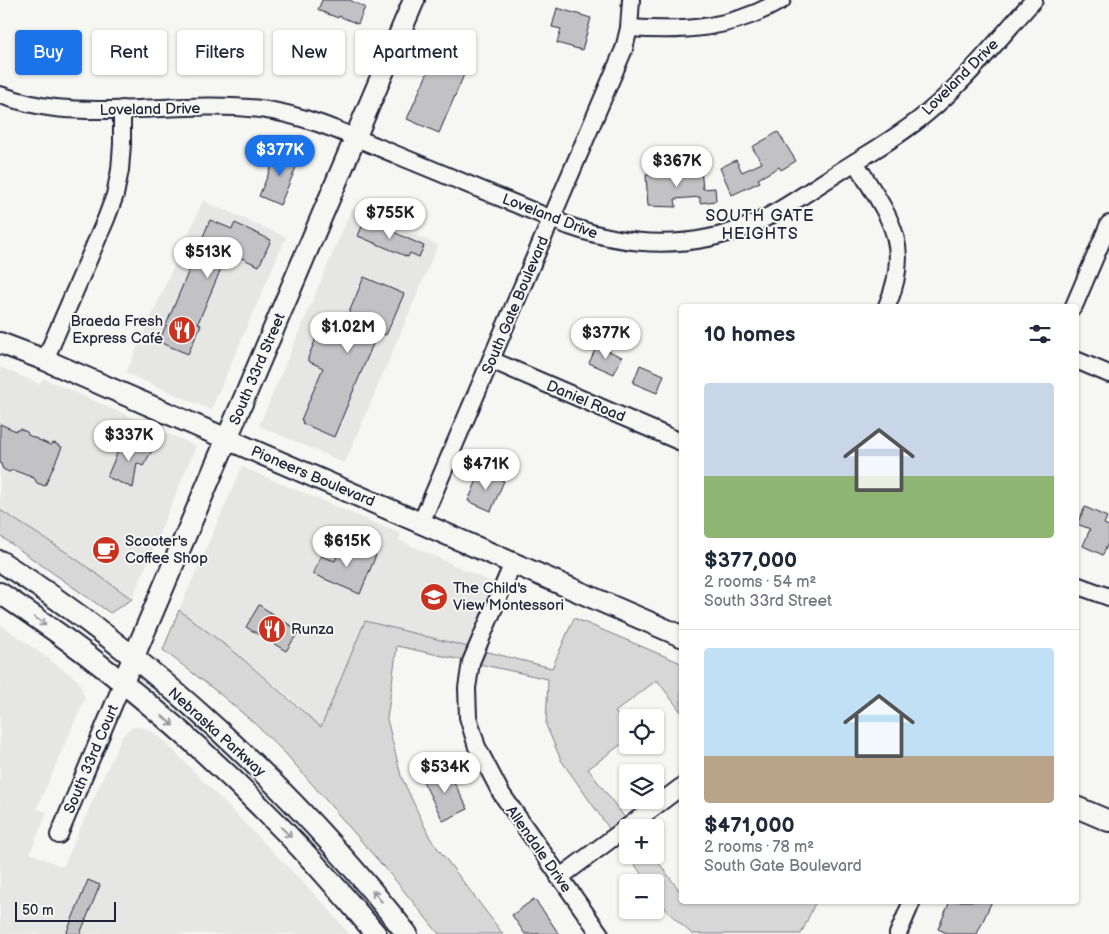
<!DOCTYPE html>
<meta charset="utf-8">
<style>
body{margin:0;font-family:"Balsamiq Sans",sans-serif;background:#f6f6f7;color:#1f2937;height:100vh;display:flex;flex-direction:column;font-size:19px;white-space:nowrap}
*{box-sizing:border-box;margin:0}
p{font-size:16px;color:#747a83}
.icon{flex:none;width:28px;height:28px;fill:none;stroke:currentColor;stroke-width:2;stroke-linecap:round;stroke-linejoin:round}
.map{position:relative;flex:1;overflow:hidden}
.sheet{position:absolute;left:679px;top:304px;width:400px;height:600px;display:flex;flex-direction:column;background:#fff;border-radius:5px;box-shadow:0 1px 4px #0004}
.sheet>*{flex:none}
.top-card{position:absolute;left:15px;top:30px;width:475px;height:45px;display:flex;gap:10px}
.tools{position:absolute;left:619px;top:709px;display:grid;gap:10px}
.tools a{display:grid;place-items:center;width:45px;height:45px;border-radius:5px;background:#fff;box-shadow:0 1px 4px #0004;font-size:25px}
.scale{position:absolute;left:15px;bottom:12px;width:101px;box-sizing:border-box;padding-left:5px;border:2px solid #22223b;border-top:0;font-size:14px;line-height:18px;white-space:nowrap;color:#22223b;-webkit-text-stroke:4px #f6f6f2;paint-order:stroke}
.price{position:absolute;translate:-50% -42px;padding:0 11px;border-radius:18px;background:#fff;color:#222;font-size:16px;line-height:32px;filter:drop-shadow(0 1px 2px #0008)}
.price::after{content:'';position:absolute;left:50%;top:30px;width:15px;height:11px;margin-left:-8px;background:inherit;clip-path:polygon(0 0,100% 0,50% 100%)}
.price.on{background:#1a73e8;color:#fff}
ul{padding:0;list-style:none}
li{display:grid;align-content:center;gap:10px;height:265px;padding:0 25px}
li+li{border-top:1px solid #e0e1e3}
li span{display:grid;place-items:center;height:155px;border-radius:5px;color:#555}
li>.icon{margin-inline-start:auto}
span .icon{width:90px;height:90px;fill:#fffc;stroke-width:1}
li b{font-size:21px}
h2{display:flex;justify-content:space-between;align-items:center;height:60px;padding:0 25px;font-size:21px}
.chip{padding:0 18px;border-radius:5px;background:#fff;box-shadow:0 1px 4px #0004;font-size:18px;line-height:45px}
.chip.on{background:#1a73e8;color:#fff}
.map>svg:first-child{display:block}
.built{fill:#e6e6e4}
.green{fill:#d7d7d7;stroke:#7c7c89}
.building{fill:#c2c2c4;stroke:#22223b}
.lines{fill:none;stroke-linecap:round;stroke-linejoin:round}
.minor-casing{stroke:#22223b;stroke-width:20}
.major-casing{stroke:#22223b;stroke-width:24}
.minor{stroke:#f6f6f2;stroke-width:16}
.major{stroke:#f6f6f2;stroke-width:20}
.oneway{stroke:#9797a0}
.labels{text-anchor:middle;stroke-width:4;stroke-linejoin:round;paint-order:stroke}
.street-label{font-size:15px;fill:#22223b;stroke:#f6f6f2}
.poi-label{font-size:15px;fill:#22223b;stroke:#f6f6f2;text-anchor:start}
.neighbourhood-label{font-size:16px;letter-spacing:1px;fill:#22223b;stroke:#f6f6f2}
</style>
<div class="map">
<svg width="1109" height="934" viewBox="0 0 1109 934">
<rect width="100%" height="100%" fill="#f6f6f2"/>
<filter id="ink" filterUnits="userSpaceOnUse"><feTurbulence type="fractalNoise" baseFrequency=".02" numOctaves="2"/><feDisplacementMap in="SourceGraphic" scale="10" xChannelSelector="R" yChannelSelector="G"/><feConvolveMatrix kernelMatrix="1 2 1 2 8 2 1 2 1" color-interpolation-filters="sRGB"/></filter>
<g filter="url(#ink)">
<g class="built">
<path d="M 203,201 L 286,237 L 211,410 L 126,373 Z"/>
<path d="M 352,208 L 438,245 L 345,463 L 259,426 Z"/>
<path d="M 0,367 L 40,384 L 43,378 L 196,446 L 132,599 L 66,552 L 0,510 Z"/>
<path d="M 242,467 L 401,534 L 399,540 L 502,587 L 476,649 L 365,621 L 321,727 L 288,696 L 237,654 L 179,610 Z"/>
<path d="M 0,624 L 78,680 L 85,698 L 37,808 L 47,813 L 30,853 L 63,867 L 122,736 L 132,727 L 140,727 L 151,731 L 164,741 L 326,906 L 349,934 L 0,934 Z"/>
</g>
<g class="green">
<path d="M 0,510 L 66,552 L 132,599 L 110,613 L 0,536 Z"/>
<path d="M 179,610 L 237,654 L 321,727 L 365,621 L 552,668 L 574,618 L 681,663 L 681,712 L 657,680 L 615,712 L 627,729 L 627,740 L 588,769 L 632,827 L 628,828 L 627,854 L 561,760 L 546,725 L 548,679 L 397,646 L 387,719 L 401,776 L 430,838 L 503,934 L 439,934 L 395,880 L 286,754 L 254,723 L 220,694 L 163,650 Z"/>
<path d="M 628,855 L 653,855 L 679,890 L 681,889 L 681,901 L 816,901 L 801,934 L 692,934 C 677,920 655,905 655,882 L 647,882 Z"/>
</g>
<g class="building">
<path d="M 322,0 L 349,0 L 365,7 L 358,24 L 339,16 L 338,18 L 318,10 Z"/>
<path d="M 557,8 L 591,18 L 582,50 L 557,43 L 561,29 L 552,27 Z"/>
<path d="M 450,55 L 469,63 L 439,133 L 407,119 L 431,65 L 443,70 Z"/>
<path d="M 778,132 L 796,161 L 781,170 L 779,167 L 758,179 L 760,182 L 732,195 L 720,168 L 736,160 L 742,172 L 762,163 L 752,147 Z"/>
<path d="M 279,149 L 300,158 L 280,205 L 259,196 Z"/>
<path d="M 701,169 L 703,189 L 715,188 L 716,201 L 700,203 L 700,197 L 675,199 L 676,207 L 648,206 L 646,175 Z"/>
<path d="M 365,219 L 424,246 L 419,257 L 410,253 L 408,257 L 358,236 Z"/>
<path d="M 210,220 L 232,229 L 235,223 L 271,240 L 259,266 L 228,252 L 198,323 L 201,325 L 188,354 L 159,342 Z"/>
<path d="M 364,277 L 404,294 L 386,335 L 378,332 L 334,437 L 302,423 L 303,421 L 301,420 L 323,368 L 308,361 L 308,358 L 320,328 L 339,336 Z"/>
<path d="M 597,346 L 622,357 L 614,374 L 589,363 Z"/>
<path d="M 640,365 L 664,375 L 657,393 L 633,383 Z"/>
<path d="M 0,424 L 16,431 L 20,429 L 27,432 L 28,435 L 50,445 L 54,443 L 62,447 L 45,486 L 37,483 L 34,478 L 13,470 L 9,472 L 3,469 L 0,462 Z"/>
<path d="M 124,437 L 153,449 L 143,466 L 137,463 L 133,488 L 107,477 Z"/>
<path d="M 481,471 L 504,481 L 491,511 L 468,501 Z"/>
<path d="M 1085,507 L 1107,517 L 1104,524 L 1109,526 L 1109,540 L 1103,555 L 1083,546 L 1090,529 L 1077,524 Z"/>
<path d="M 343,541 L 376,555 L 360,594 L 313,574 L 321,556 L 335,561 Z"/>
<path d="M 259,605 L 299,631 L 286,651 L 246,627 Z"/>
<path d="M 446,767 L 468,809 L 443,821 L 422,779 Z"/>
<path d="M 88,880 L 100,885 L 80,934 L 66,934 Z"/>
<path d="M 534,899 L 544,912 L 559,934 L 525,934 L 512,915 Z"/>
<path d="M 950,901 L 992,901 L 977,934 L 949,934 L 938,929 Z"/>
</g>
<g class="lines">
<g class="minor-casing">
<g id="minor">
<path d="M 629,28 C 685,32 732,29 782,0"/>
<path d="M 0,95 C 18,101 36,106 55,108 C 123,115 192,101 260,109 C 308,115 353,137 397,155 C 454,178 511,202 569,226 C 629,247 692,250 753,224 C 781,212 807,192 833,176 C 865,155 899,137 927,113 C 967,80 999,38 1034,0"/>
<path d="M 855,162 C 887,214 914,243 887,306"/>
<path d="M 1074,306 L 1109,224"/>
<path d="M 45,360 L 106,219 L 115,195 L 120,170 L 122,144 L 122,109"/>
<path d="M 491,360 L 681,442"/>
<path d="M 1076,360 L 1109,374"/>
<path d="M 421,523 L 624,49 L 629,28 L 631,0"/>
<path d="M 513,563 L 471,662 L 467,688 L 468,717 L 477,747 L 501,793 L 600,934"/>
<path d="M 1076,585 L 1109,597"/>
<path d="M 59,835 L 123,682"/>
<path d="M 559,878 L 681,787"/>
<path d="M 898,934 L 912,901"/>
</g>
</g>
<g class="major-casing">
<g id="major">
<path d="M 0,343 L 45,360 L 681,636"/>
<path d="M 0,561 C 152,658 296,792 407,934"/>
<path d="M 0,593 C 142,687 268,803 376,934"/>
<path d="M 123,682 L 414,0"/>
<path d="M 1076,807 L 1109,821"/>
</g>
</g>
<use href="#minor" class="minor"/>
<use href="#major" class="major"/>
</g>
<defs><path id="oneway-shaft" d="M-6 0H5M1.5-3L5.5 0L1.5 3" fill="none" stroke-width="1.6" stroke-linecap="round" stroke-linejoin="round" transform="scale(1.25)"/></defs>
<g class="oneway">
<use href="#oneway-shaft" transform="translate(40 621) rotate(35)"/>
<use href="#oneway-shaft" transform="translate(168 721) rotate(42)"/>
<use href="#oneway-shaft" transform="translate(286 832) rotate(45)"/>
<use href="#oneway-shaft" transform="translate(377 896) rotate(-130)"/>
</g>
</g>
<defs>
<g id="restaurant-disc" transform="scale(1.4375)"><circle r="9.5" fill="#c8321e" stroke="#f6f6f2"/><path d="M-5-6h1v4h1v-4h1v4h1v-4h1v5L-1.5 .5V6h-2V.5L-5-1ZM5-6V6H3V1.5H1.5Q1.5-4 5-6Z" fill="#fff"/></g>
<g id="cafe-disc" transform="scale(1.4375)"><circle r="9.5" fill="#c8321e" stroke="#f6f6f2"/><path d="M-5.5-4.5H6V0H3Q3 3.5 0 3.5H-2.5Q-5.5 3.5-5.5 0ZM3-3.2v2h1.7v-2ZM-6 4.5H4V6H-6Z" fill="#fff"/></g>
<g id="school-disc" transform="scale(1.4375)"><circle r="9.5" fill="#c8321e" stroke="#f6f6f2"/><path d="M0-5L7-2L0 1L-7-2ZM-4 1L0 2.5L4 1V4Q0 6-4 4Z" fill="#fff"/></g>
</defs>
<g fill-rule="evenodd">
<use href="#restaurant-disc" x="182" y="330"/>
<use href="#cafe-disc" x="106" y="550"/>
<use href="#school-disc" x="434" y="597"/>
<use href="#restaurant-disc" x="272" y="629"/>
</g>
<g class="labels">
<g class="street-label">
<text transform="translate(960 77) rotate(-45)" y="5">Loveland Drive</text>
<text transform="translate(150 109) rotate(-1)" y="5">Loveland Drive</text>
<text transform="translate(550 216) rotate(21)" y="5">Loveland Drive</text>
<text transform="translate(515 305) rotate(-67)" y="5">South Gate Boulevard</text>
<text transform="translate(257 369) rotate(-67)" y="5">South 33rd Street</text>
<text transform="translate(586 401) rotate(23)" y="5">Daniel Road</text>
<text transform="translate(313 476) rotate(23)" y="5">Pioneers Boulevard</text>
<text transform="translate(217 732) rotate(42)" y="5">Nebraska Parkway</text>
<text transform="translate(91 759) rotate(-67)" y="5">South 33rd Court</text>
<text transform="translate(539 849) rotate(55)" y="5">Allendale Drive</text>
</g>
<g class="poi-label">
<text x="163" y="326" text-anchor="end">Braeda Fresh<tspan x="163" dy="17">Express Café</tspan></text>
<text x="125" y="546">Scooter's<tspan x="125" dy="17">Coffee Shop</tspan></text>
<text x="453" y="593">The Child's<tspan x="453" dy="17">View Montessori</tspan></text>
<text x="291" y="634">Runza</text>
</g>
<g class="neighbourhood-label">
<text x="760" y="221">SOUTH GATE<tspan x="760" dy="18">HEIGHTS</tspan></text>
</g>
</g>
</svg>
<div class="tools">
<a><svg class="icon" aria-label="locate" viewBox="0 0 24 24"><circle cx="12" cy="12" r="6"/><path d="M12 2v4M12 18v4M2 12h4M18 12h4"/></svg></a>
<a><svg class="icon" aria-label="layers" viewBox="0 0 24 24"><path d="M12 4l9 5-9 5-9-5zM3 14l9 5 9-5"/></svg></a>
<a>+</a>
<a>−</a>
</div>
<div class="scale">50 m</div>
<b class="price on" style="left:280px;top:177px">$377K</b>
<b class="price" style="left:677px;top:188px">$367K</b>
<b class="price" style="left:390px;top:240px">$755K</b>
<b class="price" style="left:208px;top:279px">$513K</b>
<b class="price" style="left:348px;top:354px">$1.02M</b>
<b class="price" style="left:606px;top:360px">$377K</b>
<b class="price" style="left:129px;top:462px">$337K</b>
<b class="price" style="left:486px;top:491px">$471K</b>
<b class="price" style="left:347px;top:568px">$615K</b>
<b class="price" style="left:445px;top:794px">$534K</b>
<div class="top-card">
<a class="chip on">Buy</a>
<a class="chip">Rent</a>
<a class="chip">Filters</a>
<a class="chip">New</a>
<a class="chip">Apartment</a>
</div>
<section class="sheet">
<h2>10 homes<svg class="icon" aria-label="filters" viewBox="0 0 24 24"><path d="M4 7h16M4 17h16"/><circle cx="9" cy="7" r="2"/><circle cx="15" cy="17" r="2"/></svg></h2>
<ul>
<li><span style="background:linear-gradient(#c9d6e8 60%,#8fb573 0)"><svg class="icon" aria-label="home" viewBox="0 0 24 24"><path d="M3 11l9-7 9 7M6 9v11h12V9"/></svg></span><div><b>$377,000</b><p>2 rooms · 54 m²</p><p>South 33rd Street</p></div></li>
<li><span style="background:linear-gradient(#bfe0f5 70%,#b9a48a 0)"><svg class="icon" aria-label="home" viewBox="0 0 24 24"><path d="M3 11l9-7 9 7M6 9v11h12V9"/></svg></span><div><b>$471,000</b><p>2 rooms · 78 m²</p><p>South Gate Boulevard</p></div></li>
</ul>
</section>
</div>
